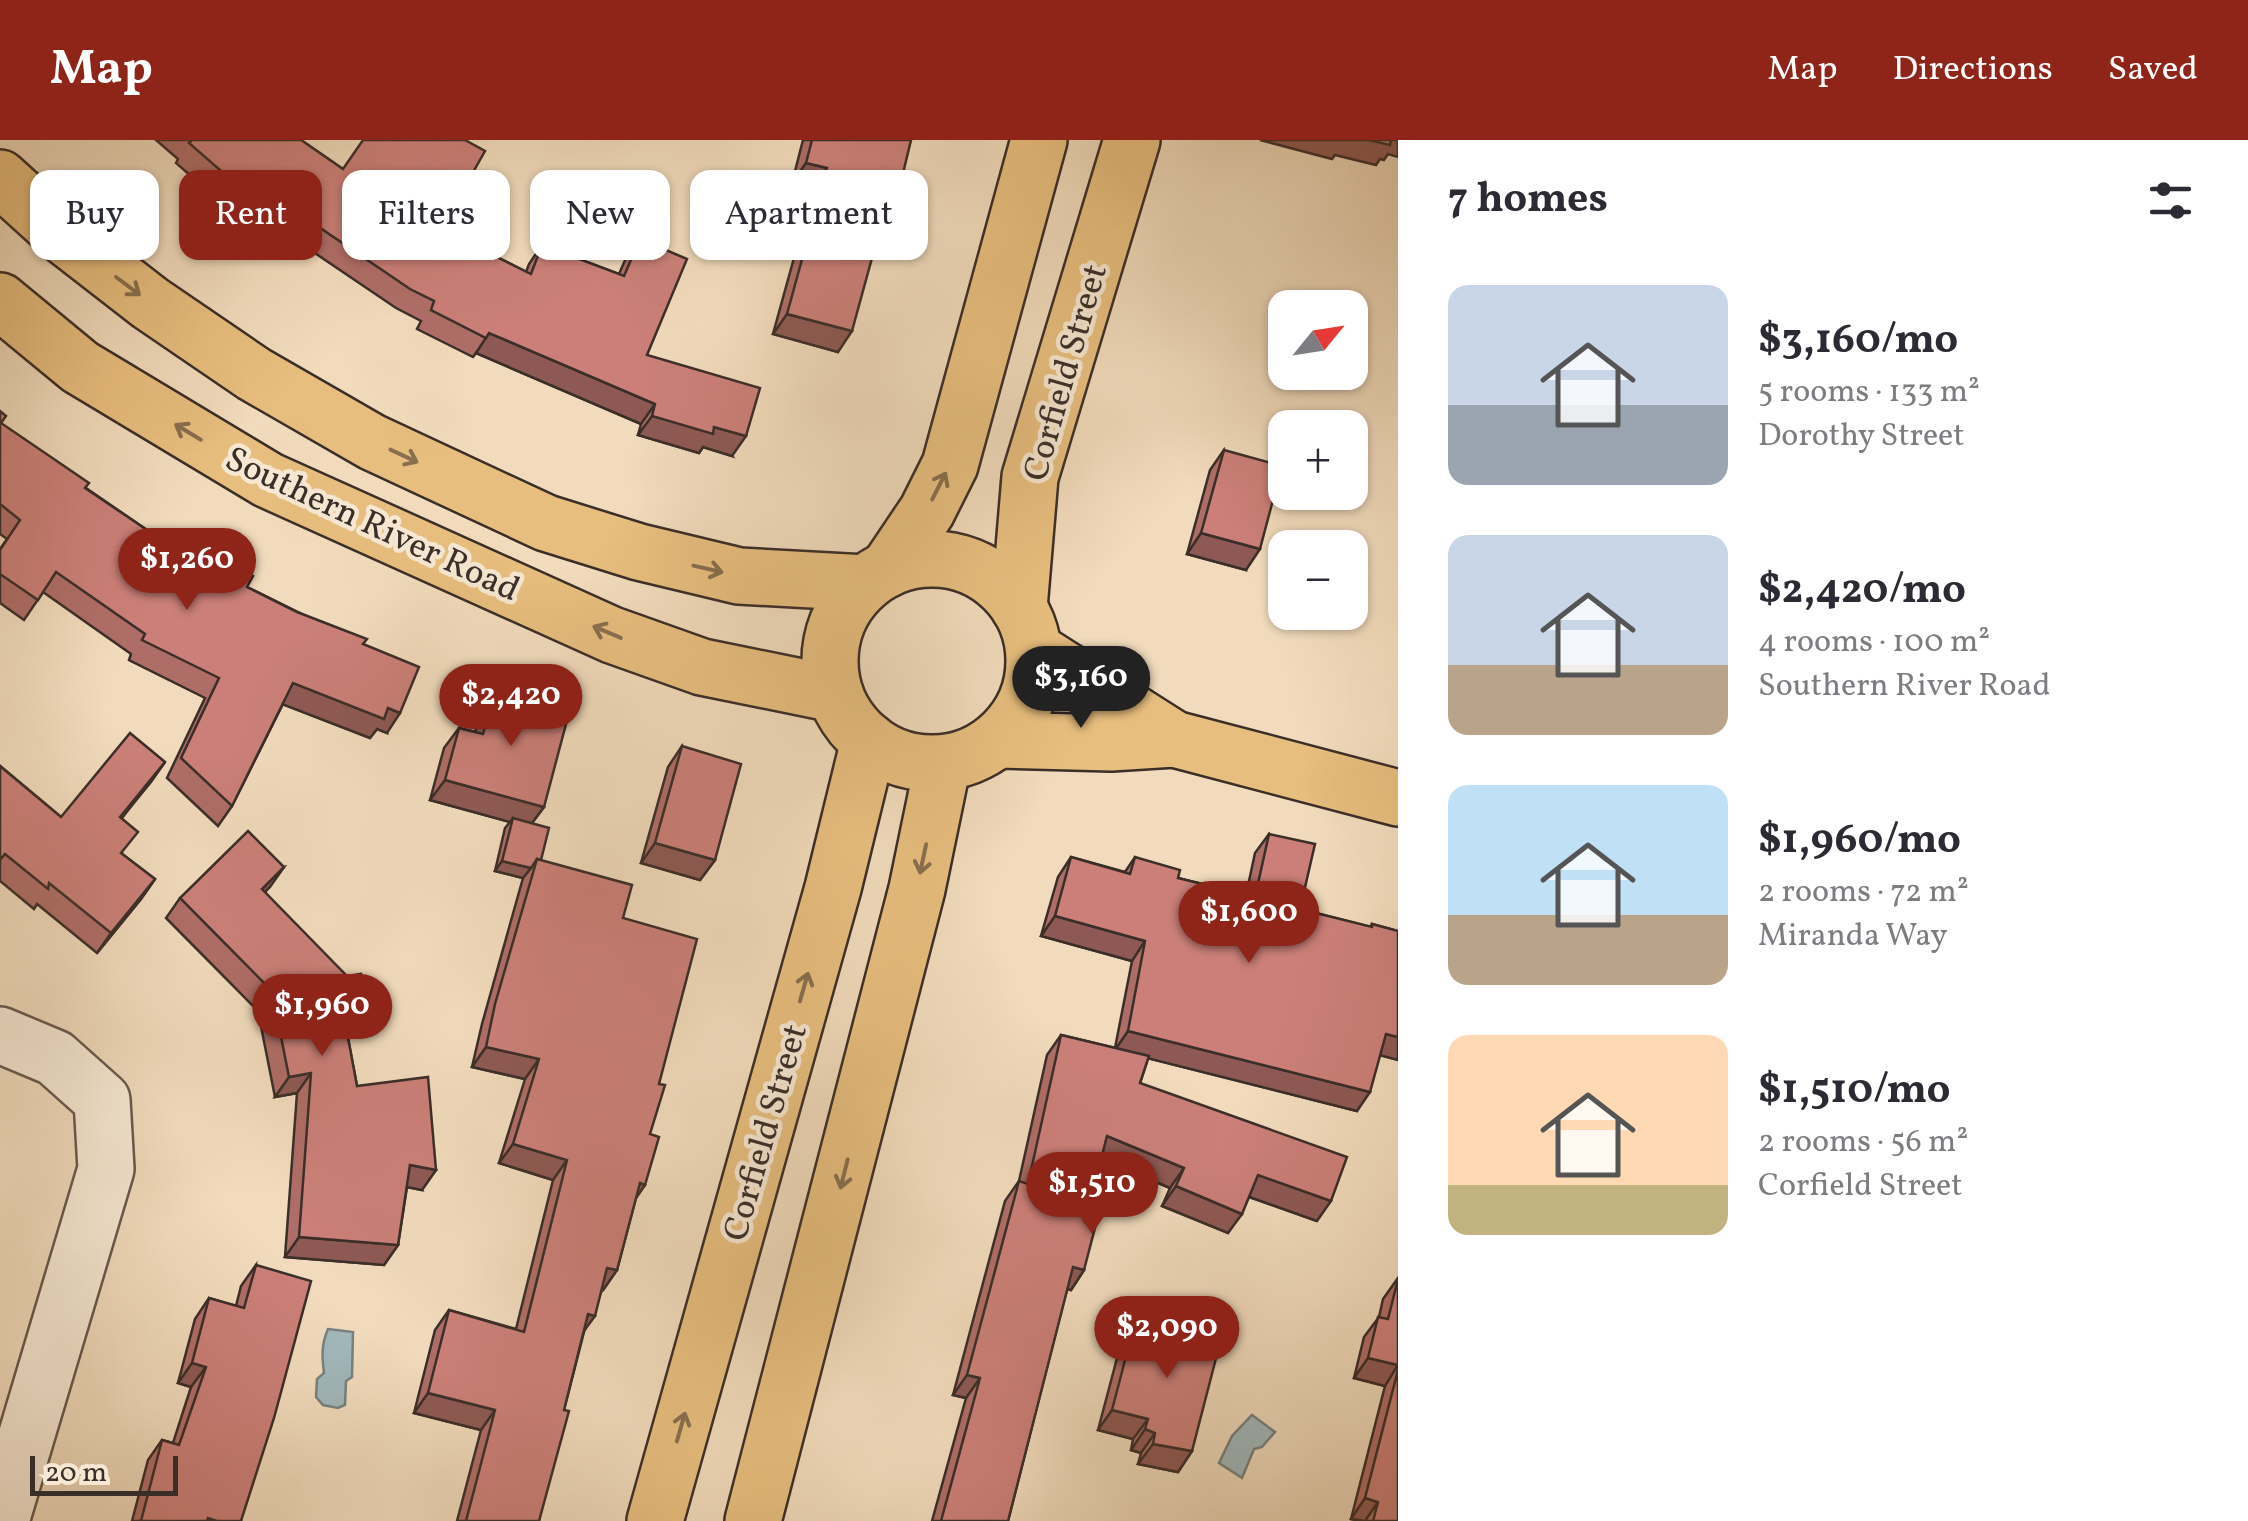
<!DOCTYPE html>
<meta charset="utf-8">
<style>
body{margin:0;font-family:Vollkorn,serif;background:#f2f2f3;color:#2b2b33;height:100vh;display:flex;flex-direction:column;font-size:38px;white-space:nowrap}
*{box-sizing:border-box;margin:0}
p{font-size:32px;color:#7c7c81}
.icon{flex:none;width:55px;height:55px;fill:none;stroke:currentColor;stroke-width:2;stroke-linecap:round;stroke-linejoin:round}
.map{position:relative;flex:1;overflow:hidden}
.sheet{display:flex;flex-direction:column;background:#fff;width:850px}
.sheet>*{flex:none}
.banner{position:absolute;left:30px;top:30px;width:950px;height:90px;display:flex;gap:20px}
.needle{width:65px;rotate:60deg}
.buttons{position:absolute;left:1268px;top:150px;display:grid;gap:20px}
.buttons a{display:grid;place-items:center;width:100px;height:100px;border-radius:20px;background:#fff;box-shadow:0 2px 8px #0004;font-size:50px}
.scale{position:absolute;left:30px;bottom:25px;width:148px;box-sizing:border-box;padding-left:10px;border:5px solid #3a2e29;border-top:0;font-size:28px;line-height:35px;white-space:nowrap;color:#3a2e29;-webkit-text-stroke:8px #f6e8d3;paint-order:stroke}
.price{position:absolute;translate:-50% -85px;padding:0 22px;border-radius:35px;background:#8f2418;color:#fff;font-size:32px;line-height:65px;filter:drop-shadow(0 2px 5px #0008)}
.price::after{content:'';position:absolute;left:50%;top:60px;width:30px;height:22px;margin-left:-15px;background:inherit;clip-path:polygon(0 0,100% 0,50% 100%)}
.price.active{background:#222;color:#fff}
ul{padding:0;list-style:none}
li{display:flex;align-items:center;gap:30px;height:250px;padding:0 50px}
li span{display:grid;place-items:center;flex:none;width:280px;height:200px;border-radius:20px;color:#555}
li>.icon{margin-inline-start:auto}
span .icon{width:120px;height:120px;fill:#fffc;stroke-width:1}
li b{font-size:42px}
h2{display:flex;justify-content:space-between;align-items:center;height:120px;padding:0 50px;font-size:42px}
.tag{padding:0 35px;border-radius:20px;background:#fff;box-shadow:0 2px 8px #0004;font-size:35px;line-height:90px}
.tag.active{background:#8f2418;color:#fff}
header{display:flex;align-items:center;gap:60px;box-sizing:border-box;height:140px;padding:0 50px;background:#8f2418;color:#fff}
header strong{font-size:48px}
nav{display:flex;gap:55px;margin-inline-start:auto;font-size:35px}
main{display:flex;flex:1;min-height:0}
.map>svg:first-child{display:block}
.water{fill:#a1b8bc;stroke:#788181;stroke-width:2.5}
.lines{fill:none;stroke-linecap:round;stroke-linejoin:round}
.minor-casing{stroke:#68594e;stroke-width:60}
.major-casing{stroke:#3a2e29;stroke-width:60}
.minor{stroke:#f6e8d3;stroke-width:55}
.major{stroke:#e8be7e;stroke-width:55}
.wall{fill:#af6d67;stroke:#3a2e29;stroke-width:2.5}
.shaded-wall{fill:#8e5954;stroke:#3a2e29;stroke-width:2.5}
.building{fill:#cb7f78;stroke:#3a2e29;stroke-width:2.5}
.oneway{stroke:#886f4f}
.labels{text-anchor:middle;stroke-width:9;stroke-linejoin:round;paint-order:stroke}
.street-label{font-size:35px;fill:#3a2e29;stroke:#f6e8d3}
</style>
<header>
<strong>Map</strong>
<nav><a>Map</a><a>Directions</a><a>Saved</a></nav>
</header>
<main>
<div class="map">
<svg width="1398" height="1381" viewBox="0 0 1398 1381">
<rect width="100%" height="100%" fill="#f1dbbc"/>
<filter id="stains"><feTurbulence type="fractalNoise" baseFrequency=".002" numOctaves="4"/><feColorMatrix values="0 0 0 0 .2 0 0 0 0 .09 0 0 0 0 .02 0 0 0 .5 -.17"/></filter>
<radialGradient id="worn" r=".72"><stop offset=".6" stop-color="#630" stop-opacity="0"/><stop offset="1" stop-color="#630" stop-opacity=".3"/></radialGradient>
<g class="water">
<path d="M 328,1189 L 353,1192 L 352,1237 L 346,1241 L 345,1265 L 338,1268 L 323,1265 L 316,1257 L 317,1239 L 324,1233 C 322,1217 321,1205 328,1189 Z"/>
<path d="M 1252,1275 L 1275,1292 L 1262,1307 L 1254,1309 L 1242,1338 L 1219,1323 L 1232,1296 Z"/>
</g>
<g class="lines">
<g class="minor-casing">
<path id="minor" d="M 0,895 L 55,918 L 102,960 L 106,1029 L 1,1381"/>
</g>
<g class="major-casing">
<g id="major">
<path d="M 0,38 L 65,97 L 150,163 L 254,234 L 372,302 L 546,383 L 639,412 L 739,436 L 866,443"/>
<path d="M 0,161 L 80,227 L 268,340 L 612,495 L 702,527 L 835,554"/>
<circle cx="932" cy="521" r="102"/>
<path d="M 888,429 L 927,371 L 950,325 L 1039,0"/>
<path d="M 1019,468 L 1030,337 L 1132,0"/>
<path d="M 1034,510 L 1174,599 L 1398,658"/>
<path d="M 998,600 L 1111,603 L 1174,599"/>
<path d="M 655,1381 L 833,748 L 869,601"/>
<path d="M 753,1381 L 917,749 L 943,623"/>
</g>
</g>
<use href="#minor" class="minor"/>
<use href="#major" class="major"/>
</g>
<g class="wall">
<path d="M 156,0 L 301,0 L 343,29 L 441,89 L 526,132 L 529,124 L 542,105 L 619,134 L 626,118 L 640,99 L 647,215 L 732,316 L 703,307 L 699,313 L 638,295 L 641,284 L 476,213 L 473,217 L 417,189 L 421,181 L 396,168 L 272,84 L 265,93 L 223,64 L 176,23 L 178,19 Z"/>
<path d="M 803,0 L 911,0 L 886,66 L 838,212 L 773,194 L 813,49 L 792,43 Z"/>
<path d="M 0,271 L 1,284 L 86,348 L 182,414 L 189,405 L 247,447 L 363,504 L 387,593 L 377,589 L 370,598 L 283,564 L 232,666 L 218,686 L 167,638 L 205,558 L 129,520 L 131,514 L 43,452 L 24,480 L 0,463 L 0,409 L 7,399 L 0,394 Z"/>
<path d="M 1224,310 L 1246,430 L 1187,414 L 1210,330 Z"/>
<path d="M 495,549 L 544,667 L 532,683 L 541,720 L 623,778 L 659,944 L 636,1058 L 617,1130 L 603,1150 L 602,1150 L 584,1192 L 564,1270 L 539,1381 L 457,1381 L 481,1290 L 414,1273 L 435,1190 L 449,1170 L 516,1189 L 553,1040 L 499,1023 L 525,939 L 472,927 L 482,884 L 523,738 L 495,731 L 505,688 L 510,682 L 430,660 L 444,608 L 459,588 L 475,592 L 481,570 Z"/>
<path d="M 682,606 L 715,720 L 700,740 L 641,723 L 668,627 Z"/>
<path d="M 165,622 L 122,678 L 122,714 L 155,739 L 141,759 L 97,813 L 37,764 L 34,769 L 0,741 L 0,626 L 61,677 Z"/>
<path d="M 1269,694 L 1300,769 L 1370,787 L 1372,784 L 1398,791 L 1398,920 L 1380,915 L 1357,971 L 1148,918 L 1140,943 L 1317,1081 L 1249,1057 L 1228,1093 L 1162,1066 L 1170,1048 L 1101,1019 L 1085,1082 L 1084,1130 L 1071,1150 L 1067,1149 L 1008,1381 L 932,1381 L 966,1258 L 953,1255 L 1005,1061 L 1019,1041 L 1047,915 L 1061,895 L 1115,908 L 1132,821 L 1041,796 L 1058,737 L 1071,717 L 1125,732 L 1135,717 L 1178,738 L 1246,755 L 1255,713 Z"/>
<path d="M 284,727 L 265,752 L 354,891 L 347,893 L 357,946 L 422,1050 L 407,1047 L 398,1105 L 384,1125 L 285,1117 L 297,953 L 275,957 L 258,871 L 166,778 L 180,758 Z"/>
<path d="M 256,1125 L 241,1381 L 132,1381 L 148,1320 L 162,1300 L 173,1303 L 191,1247 L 178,1243 L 195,1179 L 209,1158 L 236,1166 L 241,1146 Z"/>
<path d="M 1398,1138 L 1398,1381 L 1359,1381 L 1351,1379 L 1385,1246 L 1354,1238 L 1364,1197 L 1379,1177 L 1383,1159 Z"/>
<path d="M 1156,1181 L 1192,1311 L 1178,1332 L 1138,1324 L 1141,1313 L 1131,1310 L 1133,1299 L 1098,1290 L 1121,1203 L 1135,1182 L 1151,1187 Z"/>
</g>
<g class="shaded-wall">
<path d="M 1260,0 L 1398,0 L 1398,17 L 1388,14 L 1384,20 L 1380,19 L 1376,25 L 1335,15 L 1332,19 Z"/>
<path d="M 806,23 L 827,28 L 813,49 L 792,43 Z"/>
<path d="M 892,45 L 900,46 L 885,67 Z"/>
<path d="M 787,174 L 852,191 L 838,212 L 773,194 Z"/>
<path d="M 489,193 L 655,264 L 641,284 L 476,213 Z"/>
<path d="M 652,276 L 714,287 L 746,296 L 732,316 L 703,307 L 699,313 L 638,295 Z"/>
<path d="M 1201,393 L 1260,409 L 1246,430 L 1187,414 Z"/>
<path d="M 293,543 L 388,568 L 400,573 L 387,593 L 377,589 L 370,598 L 279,563 Z"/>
<path d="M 165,622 L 151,642 L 106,697 L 120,677 Z"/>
<path d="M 445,640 L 544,667 L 529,687 L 513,678 L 510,682 L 430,660 Z"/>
<path d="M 655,703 L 715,720 L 700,740 L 641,723 Z"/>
<path d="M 502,721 L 531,728 L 523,738 L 495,731 Z"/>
<path d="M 284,727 L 270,747 L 248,769 L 262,749 Z"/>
<path d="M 155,739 L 141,759 L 97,813 L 111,793 Z"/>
<path d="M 1055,776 L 1145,801 L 1132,821 L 1041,796 Z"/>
<path d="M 368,871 L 354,891 L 330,896 L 344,876 Z"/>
<path d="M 1128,891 L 1370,952 L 1357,971 L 1115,910 Z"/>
<path d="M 1386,894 L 1398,897 L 1398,920 L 1372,913 Z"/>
<path d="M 486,907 L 539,919 L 525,939 L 472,927 Z"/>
<path d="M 311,933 L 297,953 L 275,957 L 289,937 Z"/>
<path d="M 1107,996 L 1184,1028 L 1170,1048 L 1093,1015 Z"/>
<path d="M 513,1004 L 567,1020 L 553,1040 L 499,1023 Z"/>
<path d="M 410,1025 L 436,1030 L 422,1050 L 396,1045 Z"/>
<path d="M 1258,1035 L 1331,1061 L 1317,1081 L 1244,1055 Z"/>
<path d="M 640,1043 L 645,1045 L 632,1064 Z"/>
<path d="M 1176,1046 L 1242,1074 L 1228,1093 L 1162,1066 Z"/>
<path d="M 299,1097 L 398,1105 L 384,1125 L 285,1117 Z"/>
<path d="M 1073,1127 L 1084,1130 L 1071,1150 L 1059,1147 Z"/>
<path d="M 607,1128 L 617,1130 L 603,1150 L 593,1148 Z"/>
<path d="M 588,1174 L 595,1176 L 581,1195 Z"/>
<path d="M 1368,1218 L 1398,1225 L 1385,1246 L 1354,1238 Z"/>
<path d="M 192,1223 L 206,1227 L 191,1247 L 178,1243 Z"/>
<path d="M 967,1235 L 980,1238 L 966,1258 L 953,1255 Z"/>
<path d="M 428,1253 L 495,1270 L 481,1290 L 414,1273 Z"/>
<path d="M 1112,1270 L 1148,1279 L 1133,1299 L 1098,1290 Z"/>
<path d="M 1145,1289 L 1155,1293 L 1141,1313 L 1131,1310 Z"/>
<path d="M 1153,1304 L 1192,1311 L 1178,1332 L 1138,1324 Z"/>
<path d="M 1365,1358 L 1378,1362 L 1365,1381 L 1351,1379 Z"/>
</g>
<g class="building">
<path d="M 192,0 L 301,0 L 343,29 L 363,0 L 465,0 L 485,11 L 441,89 L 531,134 L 542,105 L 624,136 L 640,99 L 687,119 L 647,215 L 760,248 L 746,296 L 714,287 L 713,294 L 652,276 L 655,264 L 489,193 L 486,198 L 431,170 L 434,161 L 410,149 L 285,64 L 279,74 L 236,44 L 189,3 Z"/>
<path d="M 812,0 L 911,0 L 900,46 L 892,45 L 852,191 L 787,174 L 827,28 L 806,23 Z"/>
<path d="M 1369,0 L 1391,0 L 1390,5 Z"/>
<path d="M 0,271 L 6,276 L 1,283 L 89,343 L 85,348 L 184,415 L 189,405 L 253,436 L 247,447 L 297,472 L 367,499 L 363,504 L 419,527 L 400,573 L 388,568 L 384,579 L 293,543 L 232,666 L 181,618 L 219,538 L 142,500 L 145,494 L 56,432 L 38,460 L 0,434 L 0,410 L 20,380 L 0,364 Z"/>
<path d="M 1224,310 L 1282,326 L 1260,409 L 1201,393 Z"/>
<path d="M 495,549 L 570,569 L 544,667 L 445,640 L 459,588 L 483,594 Z"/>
<path d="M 130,593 L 165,622 L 120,677 L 138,692 L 121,713 L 155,739 L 111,793 L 49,743 L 48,749 L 5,714 L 0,720 L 0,626 L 61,677 Z"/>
<path d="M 682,606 L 741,624 L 715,720 L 655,703 Z"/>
<path d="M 513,678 L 549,688 L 541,720 L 537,719 L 531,728 L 502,721 Z"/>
<path d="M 248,691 L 284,727 L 262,749 L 347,836 L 361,834 L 368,871 L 344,876 L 357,946 L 428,937 L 436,1030 L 410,1025 L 398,1105 L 299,1097 L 311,933 L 289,937 L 272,851 L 180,758 Z"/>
<path d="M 1269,694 L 1315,704 L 1300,769 L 1372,787 L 1372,784 L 1398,791 L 1398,897 L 1386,894 L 1370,952 L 1128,891 L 1145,801 L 1055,776 L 1071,717 L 1130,734 L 1135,717 L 1180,730 L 1178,738 L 1255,757 Z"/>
<path d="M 537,719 L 632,745 L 623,778 L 697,799 L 659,944 L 665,945 L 650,994 L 659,997 L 645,1045 L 640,1043 L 617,1130 L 607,1128 L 595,1176 L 588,1174 L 564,1270 L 569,1271 L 539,1381 L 466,1381 L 495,1270 L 428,1253 L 449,1170 L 524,1192 L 567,1020 L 513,1004 L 539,919 L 486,907 L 495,864 Z"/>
<path d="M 1061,895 L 1149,916 L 1140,943 L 1347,1017 L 1331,1061 L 1258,1035 L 1242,1074 L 1176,1046 L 1184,1028 L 1107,996 L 1085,1082 L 1096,1084 L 1084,1130 L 1073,1127 L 1008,1381 L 941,1381 L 980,1238 L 967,1235 L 1019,1041 L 1028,1044 Z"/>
<path d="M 256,1125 L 311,1141 L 274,1278 L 241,1381 L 217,1381 L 208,1378 L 207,1381 L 141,1381 L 162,1300 L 179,1305 L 206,1227 L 192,1223 L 209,1158 L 244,1168 Z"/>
<path d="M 1398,1139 L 1398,1225 L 1368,1218 L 1378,1177 L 1388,1179 Z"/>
<path d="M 1156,1181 L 1221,1199 L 1192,1311 L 1153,1304 L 1155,1293 L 1145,1289 L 1148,1279 L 1112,1270 L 1135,1182 L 1154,1188 Z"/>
<path d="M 1398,1230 L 1398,1381 L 1373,1381 L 1378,1362 L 1365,1358 Z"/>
</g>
<defs><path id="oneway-shaft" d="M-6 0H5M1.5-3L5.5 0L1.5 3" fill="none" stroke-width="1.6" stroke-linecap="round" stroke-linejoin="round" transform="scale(2.5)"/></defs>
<g class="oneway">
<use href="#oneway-shaft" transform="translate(128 146) rotate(37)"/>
<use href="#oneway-shaft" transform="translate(188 292) rotate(-149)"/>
<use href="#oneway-shaft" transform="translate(404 316) rotate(25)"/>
<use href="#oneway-shaft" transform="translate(939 346) rotate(-63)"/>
<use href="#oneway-shaft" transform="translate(708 429) rotate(13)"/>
<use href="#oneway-shaft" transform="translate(607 492) rotate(-157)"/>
<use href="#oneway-shaft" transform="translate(923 719) rotate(102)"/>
<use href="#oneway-shaft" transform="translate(804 847) rotate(-74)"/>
<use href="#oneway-shaft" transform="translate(844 1034) rotate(104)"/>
<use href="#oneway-shaft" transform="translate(681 1287) rotate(-74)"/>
</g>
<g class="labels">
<g class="street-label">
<text transform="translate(1064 232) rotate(-74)" y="12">Corfield Street</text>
<text transform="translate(373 383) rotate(25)" y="12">Southern River Road</text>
<text transform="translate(764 992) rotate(-74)" y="12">Corfield Street</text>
</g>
</g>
<rect width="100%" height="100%" filter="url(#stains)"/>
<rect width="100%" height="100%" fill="url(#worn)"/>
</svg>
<div class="buttons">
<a><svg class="needle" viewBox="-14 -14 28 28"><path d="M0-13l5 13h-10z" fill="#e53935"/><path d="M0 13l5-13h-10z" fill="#7c7c81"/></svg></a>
<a>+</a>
<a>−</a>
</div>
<div class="scale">20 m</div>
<b class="price" style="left:187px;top:473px">$1,260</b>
<b class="price active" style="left:1081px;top:591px">$3,160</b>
<b class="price" style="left:511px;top:609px">$2,420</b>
<b class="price" style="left:1249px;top:826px">$1,600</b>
<b class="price" style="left:322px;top:919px">$1,960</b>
<b class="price" style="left:1092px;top:1097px">$1,510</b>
<b class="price" style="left:1167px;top:1241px">$2,090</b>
<div class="banner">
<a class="tag">Buy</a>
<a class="tag active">Rent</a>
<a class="tag">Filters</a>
<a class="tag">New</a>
<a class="tag">Apartment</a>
</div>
</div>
<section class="sheet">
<h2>7 homes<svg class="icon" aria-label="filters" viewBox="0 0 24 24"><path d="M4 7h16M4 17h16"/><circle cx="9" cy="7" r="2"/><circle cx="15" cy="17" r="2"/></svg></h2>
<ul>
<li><span style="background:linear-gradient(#c9d6e8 60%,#9aa5b1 0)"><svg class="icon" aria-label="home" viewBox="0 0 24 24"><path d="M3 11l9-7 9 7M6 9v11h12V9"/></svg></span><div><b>$3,160/mo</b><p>5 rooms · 133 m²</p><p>Dorothy Street</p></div></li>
<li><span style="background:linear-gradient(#c9d6e8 65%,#b9a48a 0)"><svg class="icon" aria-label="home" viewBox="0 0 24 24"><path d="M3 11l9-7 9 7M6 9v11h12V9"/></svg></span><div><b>$2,420/mo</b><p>4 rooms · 100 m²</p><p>Southern River Road</p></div></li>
<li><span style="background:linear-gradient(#bfe0f5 65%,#b9a48a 0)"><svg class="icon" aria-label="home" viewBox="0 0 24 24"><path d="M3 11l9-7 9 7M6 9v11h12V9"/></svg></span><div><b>$1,960/mo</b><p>2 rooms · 72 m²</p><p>Miranda Way</p></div></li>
<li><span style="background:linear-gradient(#ffd9b3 75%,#c2b280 0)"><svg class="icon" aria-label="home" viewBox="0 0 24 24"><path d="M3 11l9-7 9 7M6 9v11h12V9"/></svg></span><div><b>$1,510/mo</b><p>2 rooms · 56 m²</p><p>Corfield Street</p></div></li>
</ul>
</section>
</main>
